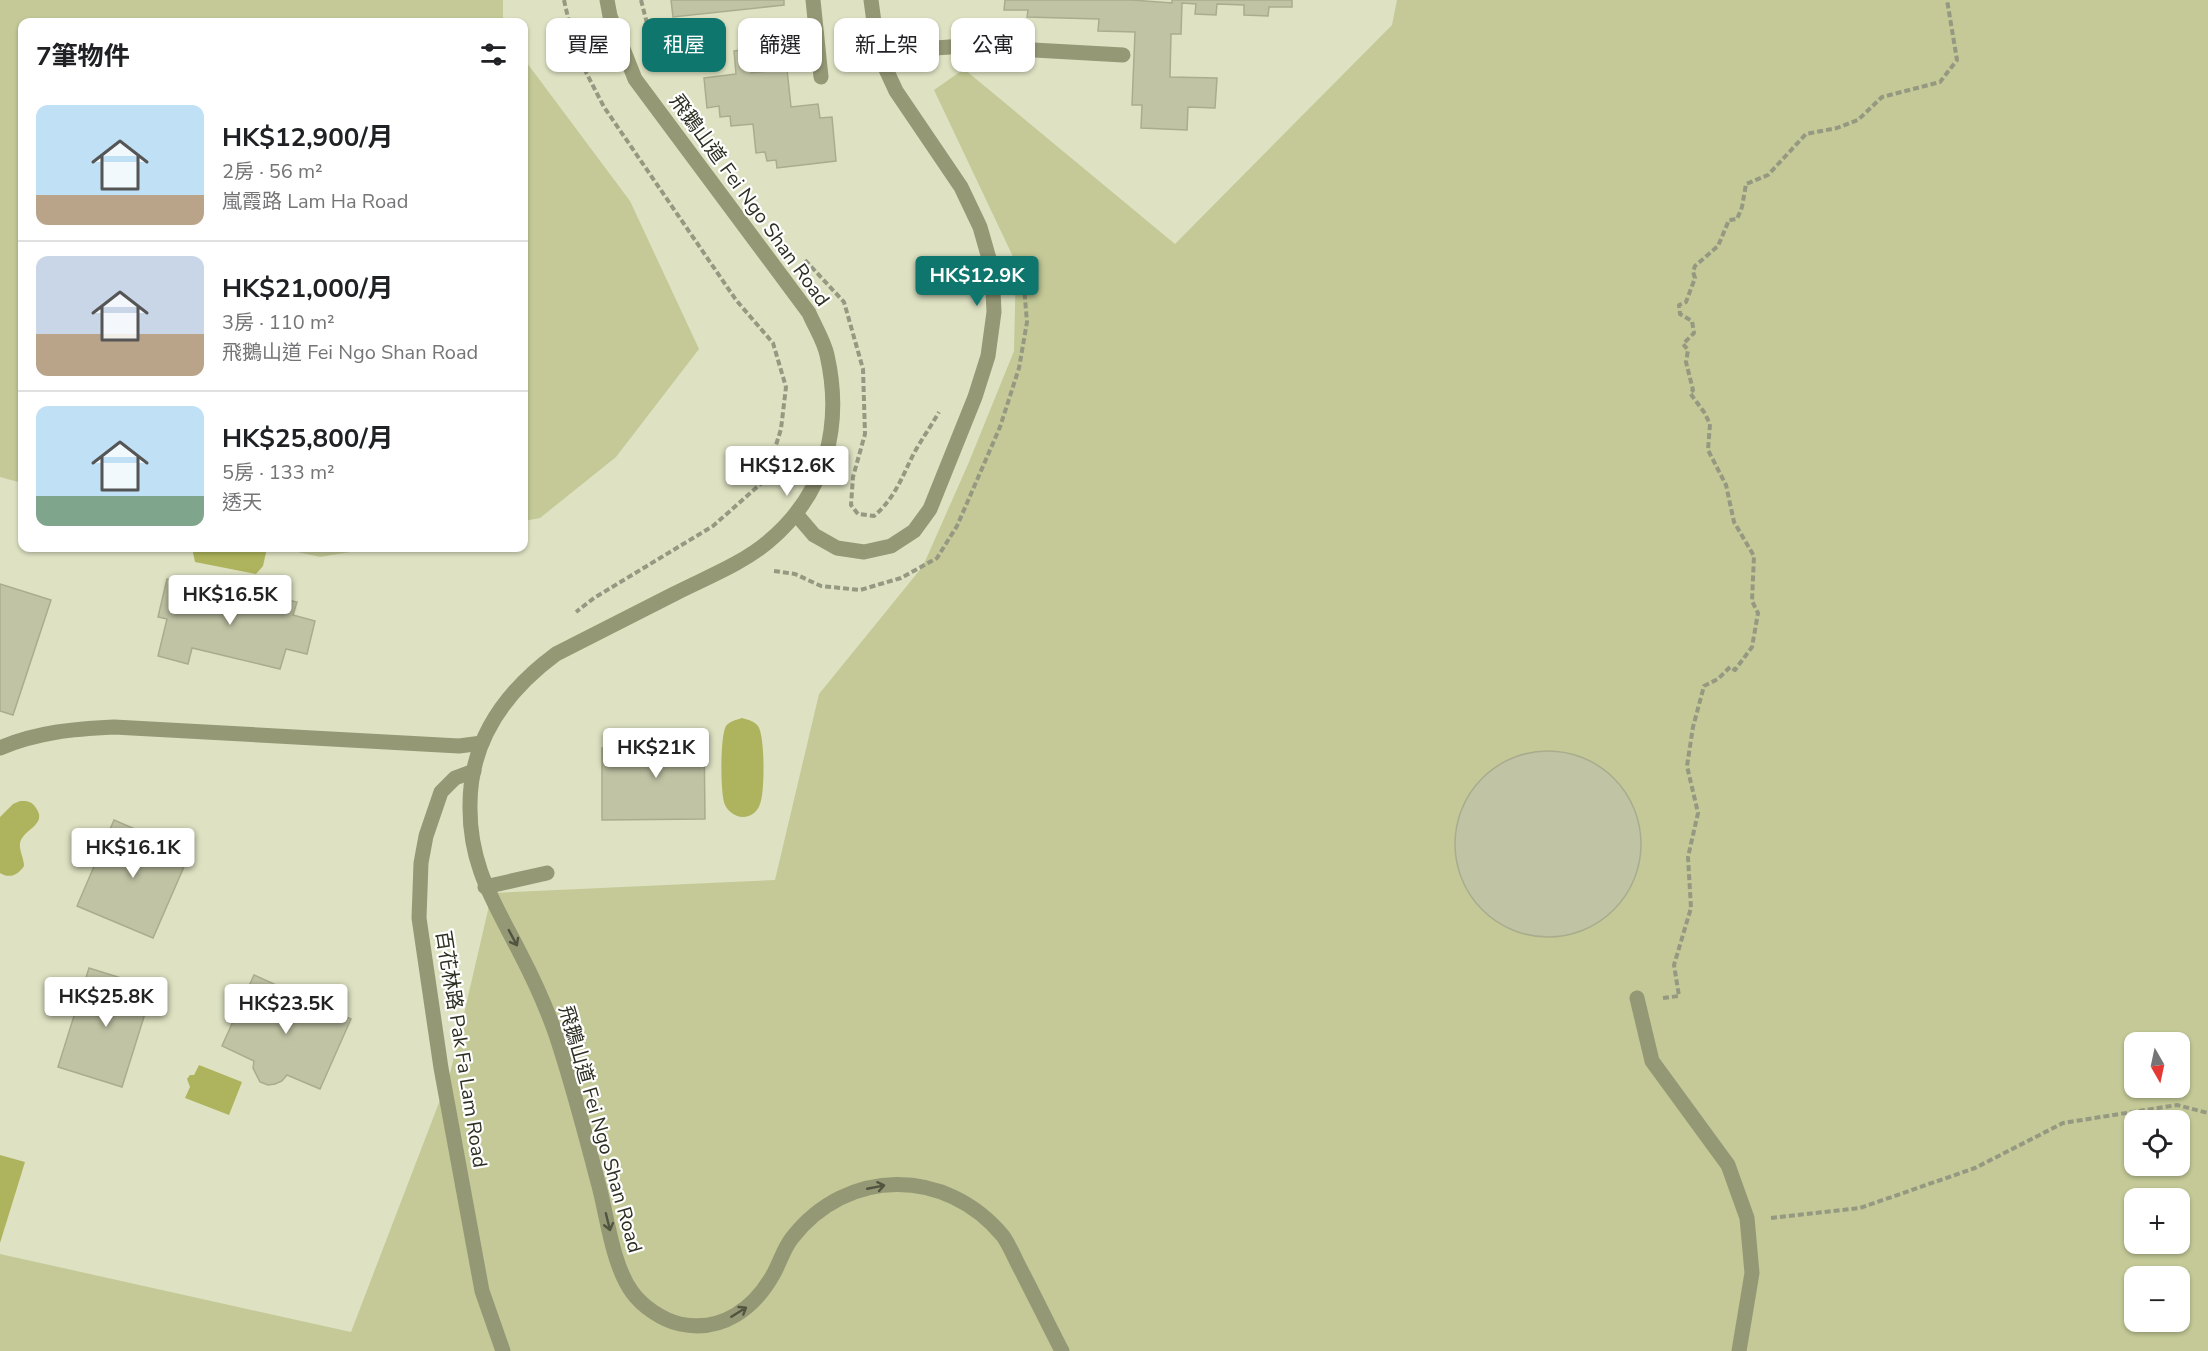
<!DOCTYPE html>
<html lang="zh-TW">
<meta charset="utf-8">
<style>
body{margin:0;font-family:"Nunito Sans","Noto Sans TC",sans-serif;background:#f2f2f2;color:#202124;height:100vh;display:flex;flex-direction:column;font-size:22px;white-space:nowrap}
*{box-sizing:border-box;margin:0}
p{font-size:20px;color:#757577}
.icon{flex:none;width:33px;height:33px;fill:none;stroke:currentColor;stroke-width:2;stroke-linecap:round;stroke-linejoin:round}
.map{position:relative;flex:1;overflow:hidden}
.side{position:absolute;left:18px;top:18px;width:510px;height:534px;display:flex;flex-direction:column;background:#fff;border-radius:12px;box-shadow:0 2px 4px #0004}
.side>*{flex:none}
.guide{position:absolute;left:546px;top:18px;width:570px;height:54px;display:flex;gap:12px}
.needle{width:39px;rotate:171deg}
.controls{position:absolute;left:2124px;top:1032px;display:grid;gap:12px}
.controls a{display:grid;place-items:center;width:66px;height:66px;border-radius:12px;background:#fff;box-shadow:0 2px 4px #0004;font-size:30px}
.price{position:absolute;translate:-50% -51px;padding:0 14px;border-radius:6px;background:#fff;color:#222;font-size:20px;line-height:39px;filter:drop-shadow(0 2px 3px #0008)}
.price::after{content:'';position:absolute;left:50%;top:36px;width:18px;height:14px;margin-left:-9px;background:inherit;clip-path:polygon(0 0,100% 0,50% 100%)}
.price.current{background:#0f766e;color:#fff}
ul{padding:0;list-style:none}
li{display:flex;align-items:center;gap:18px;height:150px;padding:0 18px}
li+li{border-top:2px solid #e0e0e0}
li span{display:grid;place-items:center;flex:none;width:168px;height:120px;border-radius:12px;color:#555}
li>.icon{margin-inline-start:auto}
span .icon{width:72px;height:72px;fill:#fffc;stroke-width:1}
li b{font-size:26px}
h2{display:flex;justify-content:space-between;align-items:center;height:72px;padding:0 18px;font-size:26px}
.chip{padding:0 21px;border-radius:12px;background:#fff;box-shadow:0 2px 4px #0004;font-size:21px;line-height:54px}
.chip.current{background:#0f766e;color:#fff}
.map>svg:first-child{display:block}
.green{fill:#c4c997;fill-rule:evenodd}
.water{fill:#aeb45d}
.building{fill:#c0c3a4;stroke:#a9ad8e;stroke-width:1.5}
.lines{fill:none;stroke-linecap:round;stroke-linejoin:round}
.path{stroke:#969981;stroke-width:4;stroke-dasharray:6 3;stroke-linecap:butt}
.lane{stroke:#959875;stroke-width:15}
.street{stroke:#959875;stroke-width:15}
.oneway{stroke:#51543f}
.labels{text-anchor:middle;stroke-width:4.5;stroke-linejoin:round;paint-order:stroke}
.street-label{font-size:20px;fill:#2d2f22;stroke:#fff}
</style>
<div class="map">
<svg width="2208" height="1351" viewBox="0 0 2208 1351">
<rect width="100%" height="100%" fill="#dee2c2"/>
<g class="green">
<path d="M 0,0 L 503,0 L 503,22 L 22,22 L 22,483 L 0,477 Z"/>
<path d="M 1397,0 L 2208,0 L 2208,1351 L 0,1351 L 0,1254 L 351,1332 L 450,1074 L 492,893 L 775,880 L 819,694 L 923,566 L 969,462 L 1014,351 L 1016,263 L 934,90 L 964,69 L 1175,244 L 1392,25 ZM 2134,1042 L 2180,1042 L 2180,1088 L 2134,1088 ZM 2134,1120 L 2180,1120 L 2180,1166 L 2134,1166 ZM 2134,1198 L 2180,1198 L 2180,1244 L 2134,1244 ZM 2134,1276 L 2180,1276 L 2180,1322 L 2134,1322 Z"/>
<path d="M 524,59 L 630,201 L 699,349 L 616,457 L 540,518 L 524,521 Z"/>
<path d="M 280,548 L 375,548 L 320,557 Z"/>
</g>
<g class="water">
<path d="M 192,548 L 267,548 L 263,566 L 256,574 L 195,562 Z"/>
<path d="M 742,718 C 749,720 754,721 758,726 C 765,735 765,793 760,804 C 758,811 751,817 743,817 C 735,817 728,811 725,805 C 720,794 720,736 726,726 C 730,721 736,720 742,718 Z"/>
<path d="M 20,801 C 27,801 32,801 36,808 C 48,825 23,829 20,843 C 19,851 24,858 24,866 C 18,875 10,879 0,873 L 0,817 L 13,804 Z"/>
<path d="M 199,1065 L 242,1082 L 229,1115 L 185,1098 L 190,1087 L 187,1079 L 190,1075 L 194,1075 Z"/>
<path d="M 0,1155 L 25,1162 L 0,1243 Z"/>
</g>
<g class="building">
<path d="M 671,0 L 784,0 L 784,5 L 673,17 Z"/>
<path d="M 1005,0 L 1132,0 L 1172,3 L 1172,0 L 1292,0 L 1292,7 L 1269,7 L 1268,16 L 1244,15 L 1244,5 L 1217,4 L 1216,15 L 1195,14 L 1196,4 L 1182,3 L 1181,34 L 1171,34 L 1170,77 L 1217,78 L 1215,108 L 1188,107 L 1187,130 L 1141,128 L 1142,105 L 1132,105 L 1135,32 L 1098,31 L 1099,19 L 1027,17 L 1028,10 L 1004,10 Z"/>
<path d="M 749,49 L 751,73 L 787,69 L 791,107 L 818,104 L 820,118 L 832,117 L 836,161 L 777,168 L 776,160 L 767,161 L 765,152 L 756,153 L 753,124 L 731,126 L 730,116 L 720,117 L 719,106 L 707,108 L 704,78 L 736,74 L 734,51 Z"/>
<path d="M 167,579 L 262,602 L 263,595 L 297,602 L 293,615 L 315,621 L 307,654 L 286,649 L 280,669 L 192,648 L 188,664 L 158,656 L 167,619 L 158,617 Z"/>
<path d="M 0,584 L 51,600 L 13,715 L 0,711 Z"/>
<path d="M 704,731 L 705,819 L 602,820 L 602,748 L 653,747 L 652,732 Z"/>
<circle cx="1548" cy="844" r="93"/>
<path d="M 114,820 L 190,853 L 153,938 L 77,906 Z"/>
<path d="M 89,968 L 153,988 L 122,1087 L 58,1067 Z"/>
<path d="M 254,975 L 351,1019 L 320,1089 L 287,1075 L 282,1081 L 275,1084 L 268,1085 L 260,1082 L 253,1068 L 254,1061 L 222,1046 Z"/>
</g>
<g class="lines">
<g class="path">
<path d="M 564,0 L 576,53 L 604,107 L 736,300 L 773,343 L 786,387 L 781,429 L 765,480 L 713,526 L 594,598 L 576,612"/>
<path d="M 641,0 L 654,51"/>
<path d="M 805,260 L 844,302 L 863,369 L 865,434 L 853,477 L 851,505 L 858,514 L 874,516 C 895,498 902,477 914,453 C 922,439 931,426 939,412"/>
<path d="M 774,571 L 795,574 L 821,586 L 860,590 L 901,578 L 937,558 L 957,526 L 1000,427 L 1019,368 L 1027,322 L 1023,275 L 1019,263"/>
<path d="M 1663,998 L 1679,996 L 1674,965 L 1691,908 L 1688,857 L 1698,813 L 1687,766 L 1693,727 L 1704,686 L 1718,679 L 1730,667 L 1735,670 L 1752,647 L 1758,613 L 1752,601 L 1754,556 L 1734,522 L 1726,485 L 1708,450 L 1710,424 L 1704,412 L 1690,393 L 1693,390 L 1686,362 L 1688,350 L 1683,344 L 1694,333 L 1692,321 L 1680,314 L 1679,305 L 1686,302 L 1695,278 L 1693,272 L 1695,266 L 1718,246 L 1729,220 L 1737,219 L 1742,207 L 1746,184 L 1768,175 L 1806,134 L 1837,128 L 1858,120 L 1882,97 L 1940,82 L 1957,60 L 1947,0"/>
<path d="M 1771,1218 L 1860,1208 L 1975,1168 L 2063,1123 L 2177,1105 L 2208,1113"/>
</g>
<g class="lane">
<path d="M 813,0 L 821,77"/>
<path d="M 878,52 L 964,46 L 1123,55"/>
<path d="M 0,748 C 37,732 74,729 114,727 L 459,746 L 482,743"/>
<path d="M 474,771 L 455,778 L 441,792 L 426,836 L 421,863 L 419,918 L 441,1068 L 482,1291 L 503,1351"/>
<path d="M 485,887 L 547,873"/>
<path d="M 1637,998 L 1652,1061 L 1728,1165 L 1747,1218 L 1752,1273 L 1739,1351"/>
</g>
<g class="street">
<path d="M 607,0 L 610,16 L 635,79 L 809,313 C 815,327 824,341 827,355 C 843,426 826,493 769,541 C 742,564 705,578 674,594 C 634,614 595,634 556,654 C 506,691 470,740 470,805 C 469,867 495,903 521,955 C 534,980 546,1007 555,1032 C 573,1085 587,1140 601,1194 C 608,1224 614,1267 632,1292 C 642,1306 662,1320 680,1324 C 722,1333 755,1308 774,1273 C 780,1262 784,1248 792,1238 C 847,1167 946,1167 1003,1236 C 1010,1246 1015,1259 1021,1270 C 1035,1297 1048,1324 1062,1351"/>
<path d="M 796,514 L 814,535 L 837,548 L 864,552 L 891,546 L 914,531 L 930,509 L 975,397 L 988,356 L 994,312 L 992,269 L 980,227 L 961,187 L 896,91 L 878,52 L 871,0"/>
</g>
</g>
<defs><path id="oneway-shaft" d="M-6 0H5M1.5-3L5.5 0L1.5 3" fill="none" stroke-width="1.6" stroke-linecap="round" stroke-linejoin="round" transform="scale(1.5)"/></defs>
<g class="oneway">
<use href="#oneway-shaft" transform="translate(513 938) rotate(62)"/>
<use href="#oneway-shaft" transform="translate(876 1187) rotate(-11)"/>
<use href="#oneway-shaft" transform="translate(608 1222) rotate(76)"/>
<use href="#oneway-shaft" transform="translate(739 1312) rotate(-32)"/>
</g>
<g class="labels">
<g class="street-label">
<text transform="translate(750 200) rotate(54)" y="7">飛鵝山道 Fei Ngo Shan Road</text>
<text transform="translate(462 1049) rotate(81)" y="7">百花林路 Pak Fa Lam Road</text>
<text transform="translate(601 1129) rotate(74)" y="7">飛鵝山道 Fei Ngo Shan Road</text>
</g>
</g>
</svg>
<div class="controls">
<a><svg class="needle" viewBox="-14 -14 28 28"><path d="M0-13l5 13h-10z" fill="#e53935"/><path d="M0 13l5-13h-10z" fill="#757577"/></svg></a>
<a><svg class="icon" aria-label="locate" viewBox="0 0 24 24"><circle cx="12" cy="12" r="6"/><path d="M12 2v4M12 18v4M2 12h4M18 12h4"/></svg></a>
<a>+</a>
<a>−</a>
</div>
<b class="price current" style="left:977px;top:307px">HK$12.9K</b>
<b class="price" style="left:787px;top:497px">HK$12.6K</b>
<b class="price" style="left:230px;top:626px">HK$16.5K</b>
<b class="price" style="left:656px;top:779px">HK$21K</b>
<b class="price" style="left:133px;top:879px">HK$16.1K</b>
<b class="price" style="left:106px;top:1028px">HK$25.8K</b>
<b class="price" style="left:286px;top:1035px">HK$23.5K</b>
<div class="guide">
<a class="chip">買屋</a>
<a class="chip current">租屋</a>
<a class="chip">篩選</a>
<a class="chip">新上架</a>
<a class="chip">公寓</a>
</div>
<section class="side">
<h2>7筆物件<svg class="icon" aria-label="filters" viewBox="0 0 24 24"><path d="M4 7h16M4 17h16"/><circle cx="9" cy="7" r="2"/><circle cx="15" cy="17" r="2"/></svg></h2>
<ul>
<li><span style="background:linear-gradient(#bfe0f5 75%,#b9a48a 0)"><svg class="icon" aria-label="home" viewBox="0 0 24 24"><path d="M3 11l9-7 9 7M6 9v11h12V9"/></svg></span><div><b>HK$12,900/月</b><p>2房 · 56 m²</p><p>嵐霞路 Lam Ha Road</p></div></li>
<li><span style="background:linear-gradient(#c9d6e8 65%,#b9a48a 0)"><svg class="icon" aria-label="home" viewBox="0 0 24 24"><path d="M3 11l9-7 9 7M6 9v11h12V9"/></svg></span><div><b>HK$21,000/月</b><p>3房 · 110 m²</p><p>飛鵝山道 Fei Ngo Shan Road</p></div></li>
<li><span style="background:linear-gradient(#bfe0f5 75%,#7fa58c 0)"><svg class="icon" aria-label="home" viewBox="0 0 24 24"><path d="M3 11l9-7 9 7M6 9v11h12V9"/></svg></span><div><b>HK$25,800/月</b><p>5房 · 133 m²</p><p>透天</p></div></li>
</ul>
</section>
</div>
